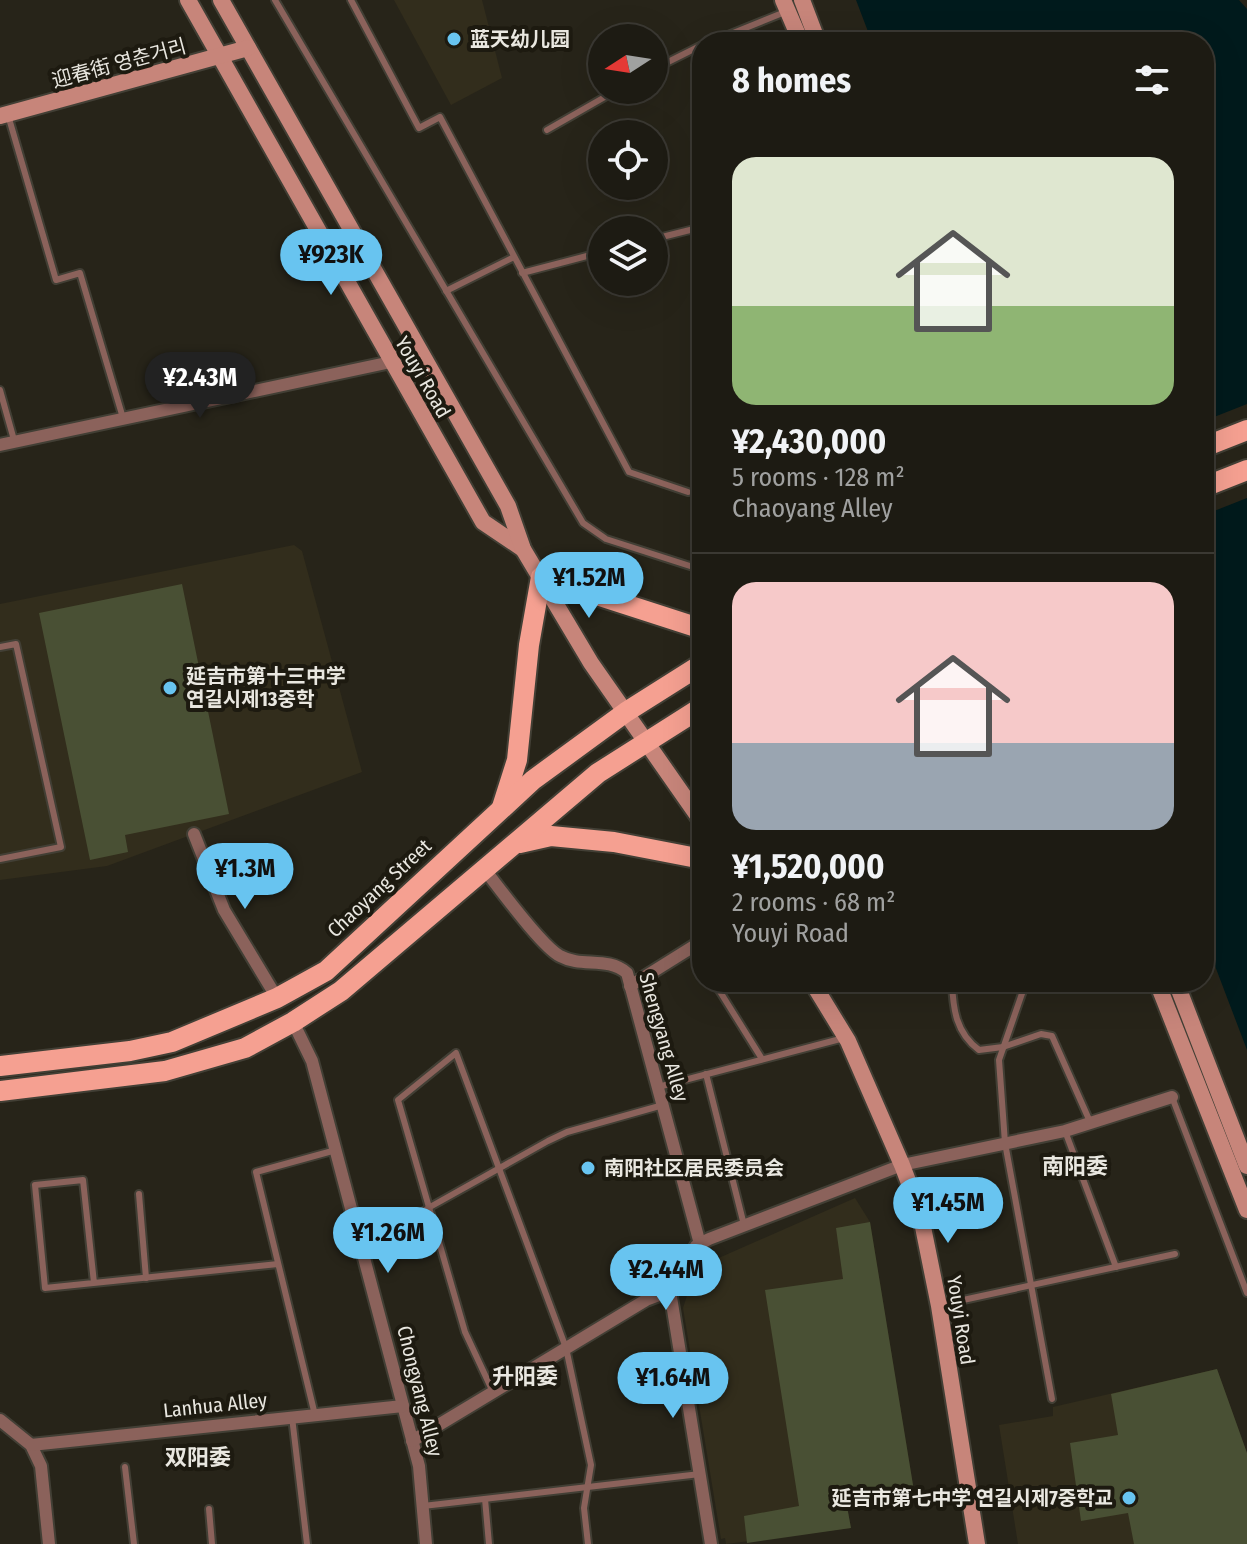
<!DOCTYPE html>
<meta charset="utf-8">
<style>
body{margin:0;font-family:"Fira Sans Condensed","Noto Sans SC","Noto Sans KR",sans-serif;background:#2a2821;color:#f1f3f6;height:100vh;display:flex;flex-direction:column;font-size:30px;white-space:nowrap}
*{box-sizing:border-box;margin:0}
p{font-size:26px;color:#a0a1a0}
.icon{flex:none;width:44px;height:44px;fill:none;stroke:currentColor;stroke-width:2;stroke-linecap:round;stroke-linejoin:round}
.map{position:relative;flex:1;overflow:hidden}
.panel{position:absolute;left:692px;top:32px;width:522px;height:960px;display:flex;flex-direction:column;background:#1d1b13;border-radius:32px;box-shadow:0 8px 32px #0002,0 0 0 2px #3b3933}
.panel>*{flex:none}
.needle{width:52px;rotate:258deg}
.controls{position:absolute;left:588px;top:24px;display:grid;gap:16px}
.controls a{display:grid;place-items:center;width:80px;height:80px;border-radius:50%;background:#1d1b13;box-shadow:0 8px 32px #0002,0 0 0 2px #3b3933;font-size:40px}
.price{position:absolute;translate:-50% -68px;padding:0 18px;border-radius:28px;background:#68c4f0;color:#111;font-size:26px;line-height:52px;filter:drop-shadow(0 2px 4px #0008)}
.price::after{content:'';position:absolute;left:50%;top:48px;width:24px;height:18px;margin-left:-12px;background:inherit;clip-path:polygon(0 0,100% 0,50% 100%)}
.price.on{background:#222;color:#fff}
ul{padding:0;list-style:none}
li{display:grid;align-content:center;gap:16px;height:424px;padding:0 40px}
li+li{border-top:2px solid #3b3933}
li span{display:grid;place-items:center;height:248px;border-radius:24px;color:#555}
li>.icon{margin-inline-start:auto}
span .icon{width:144px;height:144px;fill:#fffc;stroke-width:1}
li b{font-size:34px}
h2{display:flex;justify-content:space-between;align-items:center;height:96px;padding:0 40px;font-size:34px}
.map>svg:first-child{display:block}
.built{fill:#322d1c}
.green{fill:#495034}
.water{fill:#001a1c}
.pier{fill:#272419}
.lines{fill:none;stroke-linecap:round;stroke-linejoin:round}
.lane-casing{stroke:#423f35;stroke-width:10}
.street-casing{stroke:#423f35;stroke-width:16}
.secondary-casing{stroke:#423f35;stroke-width:20}
.primary-casing{stroke:#423f35;stroke-width:24}
.lane{stroke:#8b625b;stroke-width:6}
.street{stroke:#8b625b;stroke-width:12}
.secondary{stroke:#c7857a;stroke-width:16}
.primary{stroke:#f5a091;stroke-width:20}
.poi-dot{fill:#68c4f0;stroke:#1d1a10;stroke-width:3}
.labels{text-anchor:middle;stroke-width:8;stroke-linejoin:round;paint-order:stroke}
.poi-label{font-size:20px;font-weight:bold;fill:#e9e7e0;stroke:#1d1a10;text-anchor:start}
.street-label{font-size:20px;fill:#e9e7e0;stroke:#1d1a10}
.neighbourhood-label{font-size:22px;font-weight:bold;fill:#e9e7e0;stroke:#1d1a10}
</style>
<div class="map">
<svg width="1247" height="1544" viewBox="0 0 1247 1544">
<rect width="100%" height="100%" fill="#272419"/>
<g class="built">
<path d="M 394,0 L 482,0 L 502,78 L 451,105 Z"/>
<path d="M 294,545 L 302,551 L 362,772 L 107,866 L 0,880 L 0,604 Z"/>
<path d="M 855,1198 L 870,1222 L 914,1491 L 846,1501 L 851,1528 L 726,1544 L 725,1538 L 721,1539 L 683,1308 L 696,1268 Z"/>
<path d="M 1217,1369 L 1247,1453 L 1247,1544 L 1018,1544 L 999,1425 L 1053,1416 L 1053,1407 Z"/>
</g>
<g class="green">
<path d="M 182,584 L 229,814 L 125,835 L 128,852 L 90,860 L 39,613 Z"/>
<path d="M 870,1222 L 914,1491 L 846,1501 L 851,1528 L 747,1543 L 744,1516 L 799,1506 L 765,1290 L 843,1279 L 836,1228 Z"/>
<path d="M 1217,1369 L 1247,1453 L 1247,1544 L 1134,1544 L 1128,1513 L 1081,1521 L 1070,1443 L 1118,1435 L 1111,1394 Z"/>
</g>
<path class="water" d="M 856,0 L 1239,0 L 1247,9 L 1247,1050 L 1204,937 L 1204,42 L 872,42 Z"/>
<path class="pier" d="M 1247,404 L 1247,498 L 1204,515 L 1204,421 Z"/>
<g class="lines">
<g class="lane-casing">
<g id="lane">
<path d="M 275,0 L 583,523 L 606,539 L 690,566 L 702,567"/>
<path d="M 351,0 L 419,128 L 440,117 L 629,472 L 688,492"/>
<path d="M 711,42 L 785,12"/>
<path d="M 654,69 L 702,45"/>
<path d="M 8,115 L 56,280 L 80,273 L 123,418"/>
<path d="M 547,130 L 617,90"/>
<path d="M 654,239 L 702,227"/>
<path d="M 522,273 L 602,252"/>
<path d="M 446,291 L 514,257"/>
<path d="M 0,390 L 14,440"/>
<path d="M 0,647 L 16,644 L 61,847 L 0,859"/>
<path d="M 693,947 L 702,962"/>
<path d="M 714,982 L 762,1059"/>
<path d="M 952,982 C 953,1009 956,1033 979,1050 L 1003,1047 L 1041,1034 L 1052,1036 L 1091,1124"/>
<path d="M 1026,982 L 999,1060 L 1005,1143 L 1052,1399"/>
<path d="M 706,1074 L 744,1225"/>
<path d="M 658,1087 L 844,1038"/>
<path d="M 1172,1097 L 1247,1293"/>
<path d="M 1065,1131 L 1116,1267"/>
<path d="M 139,1194 L 146,1278"/>
<path d="M 360,1242 L 402,1226 L 430,1207 L 548,1141 L 567,1132 L 663,1105"/>
<path d="M 94,1283 L 83,1180 L 35,1185 L 45,1288 C 123,1280 200,1272 278,1264"/>
<path d="M 940,1305 L 1175,1254"/>
<path d="M 493,1392 L 465,1332 L 398,1100 L 456,1053 L 566,1348 L 591,1465 L 584,1508 L 588,1544"/>
<path d="M 315,1415 L 256,1172 L 336,1150"/>
<path d="M 292,1417 L 307,1544"/>
<path d="M 125,1467 L 134,1544"/>
<path d="M 485,1499 L 489,1544"/>
<path d="M 423,1506 L 700,1474"/>
<path d="M 209,1509 L 212,1544"/>
</g>
</g>
<g class="street-casing">
<g id="street">
<path d="M 0,445 L 391,362"/>
<path d="M 194,834 L 224,910 L 277,998"/>
<path d="M 485,870 C 500,889 542,947 560,956 C 582,968 607,956 627,973 L 700,1244"/>
<path d="M 630,986 L 702,941"/>
<path d="M 293,1022 L 312,1061 L 419,1466 L 426,1544"/>
<path d="M 670,1291 L 711,1544"/>
<path d="M 0,1420 L 31,1445 L 41,1466 L 49,1544"/>
<path d="M 412,1441 L 646,1300 L 670,1291 L 696,1246 L 709,1239 L 902,1165 L 1065,1131 L 1172,1097"/>
<path d="M 31,1445 L 403,1406"/>
</g>
</g>
<g class="secondary-casing">
<g id="secondary">
<path d="M 188,0 L 483,522 L 523,549"/>
<path d="M 221,0 L 508,506 L 523,549 L 591,663 L 702,822"/>
<path d="M 783,0 L 801,42"/>
<path d="M 802,0 L 818,42"/>
<path d="M 0,116 L 248,48"/>
<path d="M 812,982 L 848,1041 L 902,1165 L 920,1212 L 939,1306 L 977,1544"/>
<path d="M 1157,982 L 1247,1210"/>
<path d="M 1176,982 L 1247,1166"/>
</g>
</g>
<g class="primary-casing">
<g id="primary">
<path d="M 1204,447 L 1247,430"/>
<path d="M 1204,487 L 1247,470"/>
<path d="M 502,807 L 517,760 L 529,645 L 541,577 L 702,629"/>
<path d="M 520,843 L 551,836 L 614,842 L 702,859"/>
<path d="M 0,1066 L 130,1051 L 172,1042 L 277,998 L 326,971 L 533,780 L 626,712 L 702,664"/>
<path d="M 0,1091 L 165,1071 L 245,1048 L 293,1022 L 341,991 L 598,773 L 702,707"/>
</g>
</g>
<use href="#lane" class="lane"/>
<use href="#street" class="street"/>
<use href="#secondary" class="secondary"/>
<use href="#primary" class="primary"/>
</g>
<g class="poi-dot">
<circle cx="454" cy="39" r="8"/>
<circle cx="170" cy="688" r="8"/>
<circle cx="588" cy="1168" r="8"/>
<circle cx="1129" cy="1498" r="8"/>
</g>
<g class="labels">
<g class="poi-label">
<text x="470" y="46">蓝天幼儿园</text>
<text x="186" y="683">延吉市第十三中学<tspan x="186" dy="23">연길시제13중학</tspan></text>
<text x="604" y="1175">南阳社区居民委员会</text>
<text x="1113" y="1505" text-anchor="end">延吉市第七中学 연길시제7중학교</text>
</g>
<g class="street-label">
<text transform="translate(119 63) rotate(-15)" y="7">迎春街 영춘거리</text>
<text transform="translate(423 377) rotate(60)" y="7">Youyi Road</text>
<text transform="translate(379 888) rotate(-43)" y="7">Chaoyang Street</text>
<text transform="translate(664 1037) rotate(74)" y="7">Shengyang Alley</text>
<text transform="translate(961 1320) rotate(81)" y="7">Youyi Road</text>
<text transform="translate(420 1391) rotate(76)" y="7">Chongyang Alley</text>
<text transform="translate(215 1405) rotate(-6)" y="7">Lanhua Alley</text>
</g>
<g class="neighbourhood-label">
<text x="1075" y="1174">南阳委</text>
<text x="525" y="1384">升阳委</text>
<text x="198" y="1465">双阳委</text>
</g>
</g>
</svg>
<div class="controls">
<a><svg class="needle" viewBox="-14 -14 28 28"><path d="M0-13l5 13h-10z" fill="#e53935"/><path d="M0 13l5-13h-10z" fill="#a0a1a0"/></svg></a>
<a><svg class="icon" aria-label="locate" viewBox="0 0 24 24"><circle cx="12" cy="12" r="6"/><path d="M12 2v4M12 18v4M2 12h4M18 12h4"/></svg></a>
<a><svg class="icon" aria-label="layers" viewBox="0 0 24 24"><path d="M12 4l9 5-9 5-9-5zM3 14l9 5 9-5"/></svg></a>
</div>
<b class="price" style="left:331px;top:297px">¥923K</b>
<b class="price on" style="left:200px;top:420px">¥2.43M</b>
<b class="price" style="left:589px;top:620px">¥1.52M</b>
<b class="price" style="left:245px;top:911px">¥1.3M</b>
<b class="price" style="left:948px;top:1245px">¥1.45M</b>
<b class="price" style="left:388px;top:1275px">¥1.26M</b>
<b class="price" style="left:666px;top:1312px">¥2.44M</b>
<b class="price" style="left:673px;top:1420px">¥1.64M</b>
<section class="panel">
<h2>8 homes<svg class="icon" aria-label="filters" viewBox="0 0 24 24"><path d="M4 7h16M4 17h16"/><circle cx="9" cy="7" r="2"/><circle cx="15" cy="17" r="2"/></svg></h2>
<ul>
<li><span style="background:linear-gradient(#dfe7d0 60%,#8fb573 0)"><svg class="icon" aria-label="home" viewBox="0 0 24 24"><path d="M3 11l9-7 9 7M6 9v11h12V9"/></svg></span><div><b>¥2,430,000</b><p>5 rooms · 128 m²</p><p>Chaoyang Alley</p></div></li>
<li><span style="background:linear-gradient(#f6c9c9 65%,#9aa5b1 0)"><svg class="icon" aria-label="home" viewBox="0 0 24 24"><path d="M3 11l9-7 9 7M6 9v11h12V9"/></svg></span><div><b>¥1,520,000</b><p>2 rooms · 68 m²</p><p>Youyi Road</p></div></li>
</ul>
</section>
</div>
